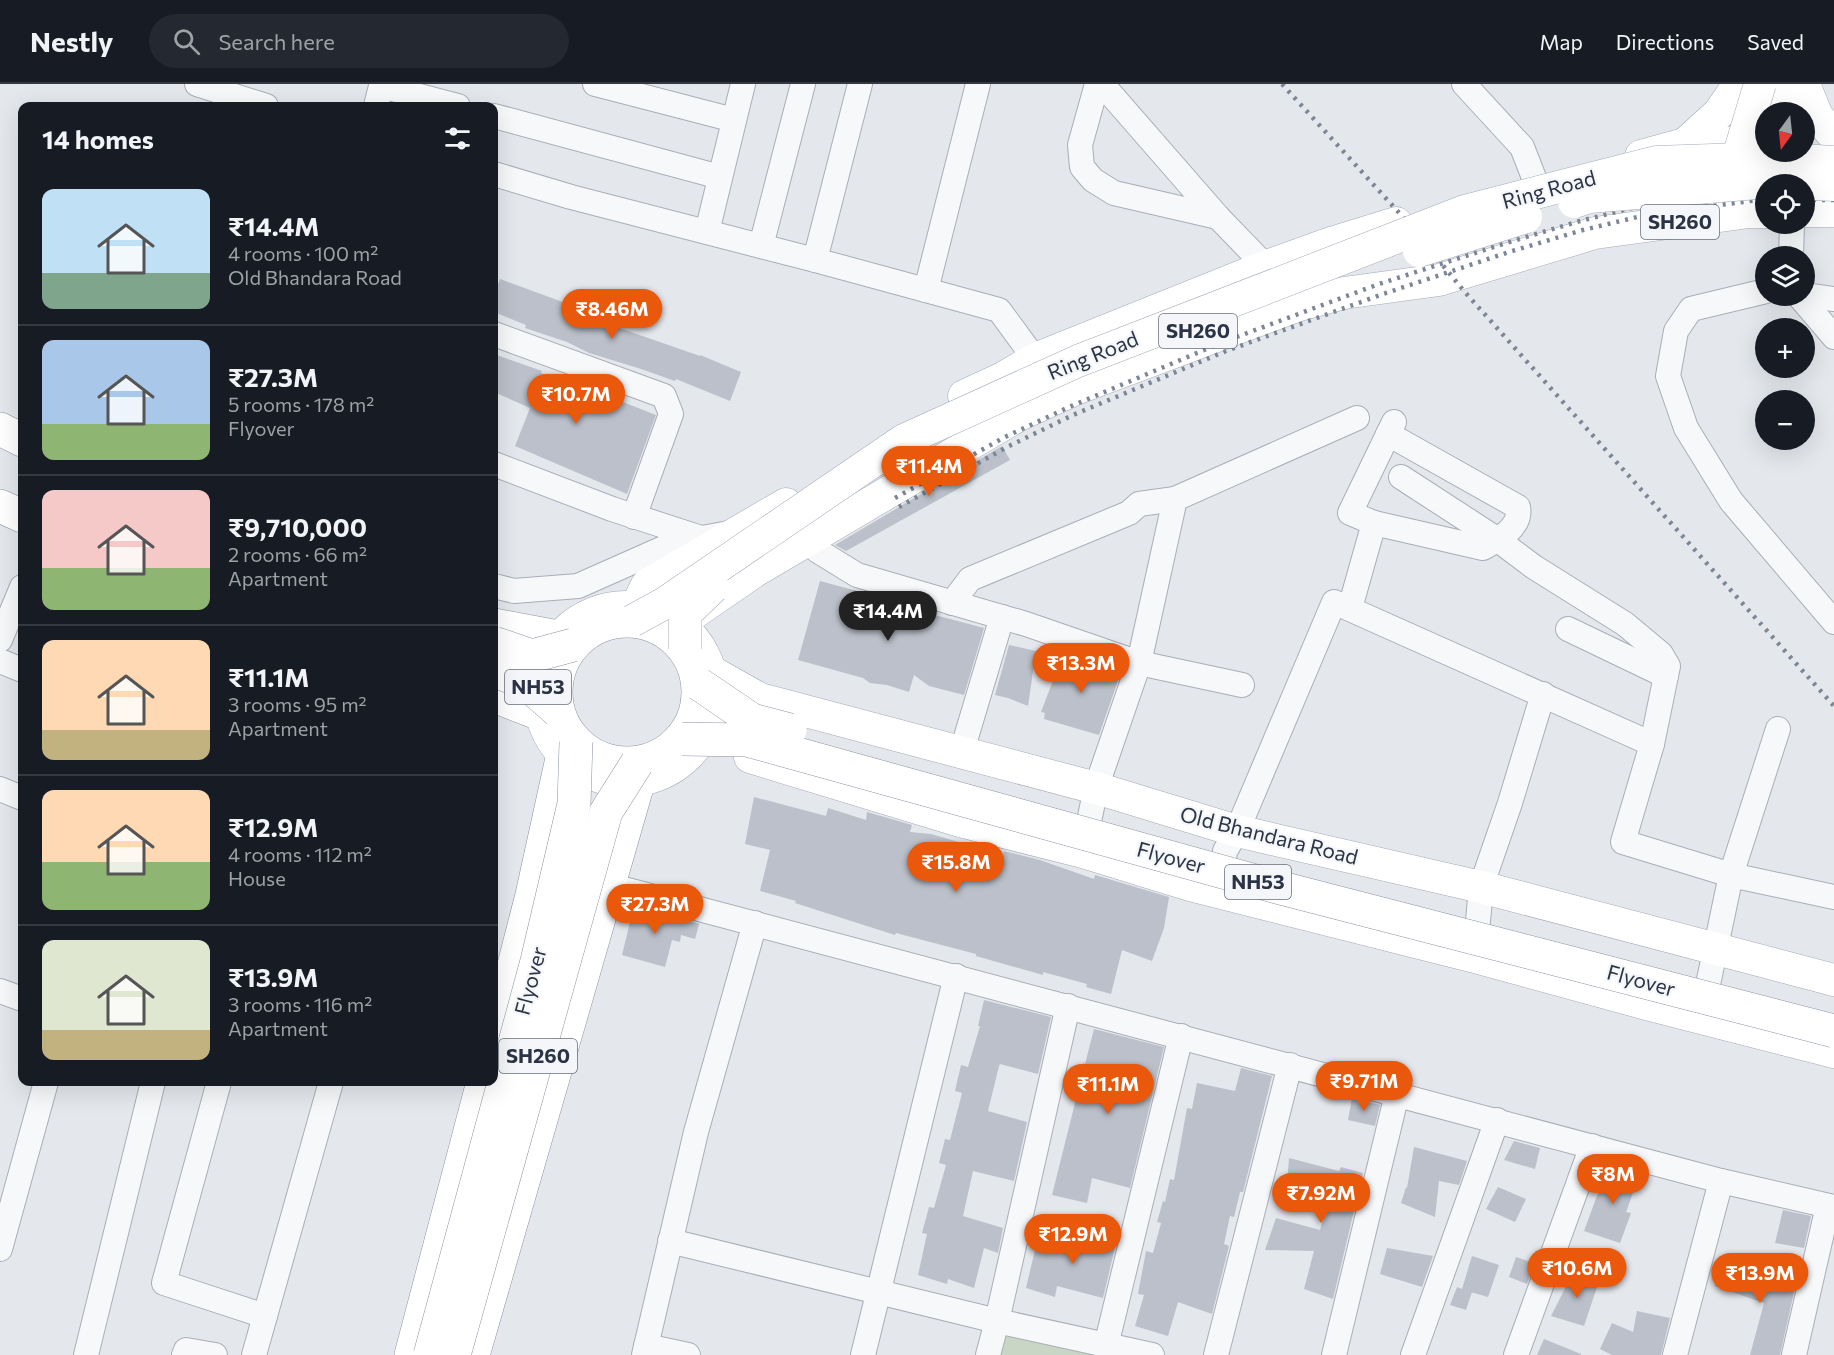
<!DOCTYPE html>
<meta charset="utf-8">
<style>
body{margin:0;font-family:Commissioner,sans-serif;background:#242831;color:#f1f3f6;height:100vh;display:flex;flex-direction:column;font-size:22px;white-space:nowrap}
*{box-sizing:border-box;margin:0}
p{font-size:20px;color:#9ea1a6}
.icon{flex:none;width:33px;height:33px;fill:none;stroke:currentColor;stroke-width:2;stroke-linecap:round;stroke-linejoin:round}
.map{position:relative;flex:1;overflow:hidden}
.side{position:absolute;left:18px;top:18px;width:480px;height:984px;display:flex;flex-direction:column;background:#171b24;border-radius:12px;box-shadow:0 6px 24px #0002}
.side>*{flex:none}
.needle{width:39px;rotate:195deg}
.buttons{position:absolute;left:1755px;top:18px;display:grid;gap:12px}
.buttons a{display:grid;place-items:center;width:60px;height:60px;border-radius:50%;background:#171b24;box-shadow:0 6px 24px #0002;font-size:30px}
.price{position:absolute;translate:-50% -51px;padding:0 14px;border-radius:21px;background:#ea580c;color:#fff;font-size:20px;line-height:39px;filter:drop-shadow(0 2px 3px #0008)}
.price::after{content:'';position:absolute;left:50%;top:36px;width:18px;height:14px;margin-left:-9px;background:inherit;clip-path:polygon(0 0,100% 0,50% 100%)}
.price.selected{background:#222;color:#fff}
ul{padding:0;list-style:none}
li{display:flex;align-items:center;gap:18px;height:150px;padding:0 24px}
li+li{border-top:2px solid #363941}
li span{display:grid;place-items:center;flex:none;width:168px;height:120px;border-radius:12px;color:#555}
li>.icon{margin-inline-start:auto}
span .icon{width:72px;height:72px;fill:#fffc;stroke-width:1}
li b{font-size:26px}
h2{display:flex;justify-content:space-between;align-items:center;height:72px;padding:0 24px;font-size:26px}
header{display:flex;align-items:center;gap:36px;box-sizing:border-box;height:84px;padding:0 30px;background:#171b24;border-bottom:2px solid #363941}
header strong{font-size:28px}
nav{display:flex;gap:33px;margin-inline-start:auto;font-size:21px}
.search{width:420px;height:54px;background:#242831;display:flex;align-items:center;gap:15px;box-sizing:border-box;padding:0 21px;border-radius:33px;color:#9ea1a6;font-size:22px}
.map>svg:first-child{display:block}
.green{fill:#c9d6c5}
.building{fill:#bbc0ca}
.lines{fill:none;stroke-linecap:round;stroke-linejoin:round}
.minor-casing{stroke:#a9aeb7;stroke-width:26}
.major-casing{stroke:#a3abb8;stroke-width:33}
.highway-casing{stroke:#8b94a3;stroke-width:34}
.minor{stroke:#f7f8fa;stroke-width:24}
.major{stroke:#fff;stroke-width:32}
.highway{stroke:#fff;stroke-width:33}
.rail{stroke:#7d8696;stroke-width:4.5;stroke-dasharray:3 6;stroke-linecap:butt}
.major-bridge-casing{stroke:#a3abb8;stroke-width:33;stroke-linecap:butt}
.highway-bridge-casing{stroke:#8b94a3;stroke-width:34;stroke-linecap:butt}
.major-bridge{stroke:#fff;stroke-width:32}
.highway-bridge{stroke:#fff;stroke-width:33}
.labels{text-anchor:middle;stroke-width:4.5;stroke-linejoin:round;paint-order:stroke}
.shield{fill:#f4f6f9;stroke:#676e7b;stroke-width:1.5}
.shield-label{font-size:20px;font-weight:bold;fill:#2b3445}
.street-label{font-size:21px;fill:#2b3445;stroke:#f4f6f9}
</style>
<header>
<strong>Nestly</strong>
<div class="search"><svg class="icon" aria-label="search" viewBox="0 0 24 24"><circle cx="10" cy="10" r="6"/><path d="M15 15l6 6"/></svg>Search here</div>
<nav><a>Map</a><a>Directions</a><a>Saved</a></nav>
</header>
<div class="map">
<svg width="1834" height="1271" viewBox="0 0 1834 1271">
<rect width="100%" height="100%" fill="#e4e7ec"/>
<path class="green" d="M 1006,1249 L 1102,1271 L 1000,1271 Z"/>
<g class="building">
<path d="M 500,195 L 571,221 L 570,223 L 606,235 L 605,239 L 700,272 L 700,271 L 741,288 L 730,317 L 676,295 L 675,297 L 641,285 L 589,269 L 567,258 L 525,244 L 526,241 L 494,228 L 494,211 Z"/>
<path d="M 494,270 L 542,287 L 541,289 L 584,311 L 587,304 L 656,331 L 627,410 L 515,362 L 530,324 L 494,308 Z"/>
<path d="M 1002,362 L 1010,376 L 846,467 L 835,461 Z"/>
<path d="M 820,497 L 887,515 L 915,529 L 935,531 L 984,544 L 964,611 L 929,602 L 914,591 L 909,608 L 887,601 L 870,599 L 863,594 L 798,576 Z"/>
<path d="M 1009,561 L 1036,567 L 1028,622 L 1008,614 L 995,611 Z"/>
<path d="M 1064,568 L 1121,588 L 1099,651 L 1044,635 L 1045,629 L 1041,628 Z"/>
<path d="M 754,713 L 826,732 L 828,724 L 866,736 L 867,728 L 912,741 L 910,748 L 931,750 L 1003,771 L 1004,767 L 1040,776 L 1094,795 L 1095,791 L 1169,813 L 1164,844 L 1152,877 L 1122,866 L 1111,910 L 1086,903 L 1087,900 L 1043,888 L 1043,891 L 976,872 L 976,870 L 896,849 L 895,851 L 795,819 L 796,817 L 760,807 L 770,766 L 745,760 Z"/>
<path d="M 634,822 L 699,840 L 695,855 L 681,851 L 680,858 L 672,856 L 665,883 L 622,871 Z"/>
<path d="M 984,916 L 1051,933 L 1038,990 L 1000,980 L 999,982 L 988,1027 L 1027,1038 L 1014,1097 L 973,1087 L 963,1132 L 1003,1144 L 998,1169 L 984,1164 L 974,1204 L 948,1195 L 947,1200 L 918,1191 L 927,1150 L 922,1149 L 929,1123 L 934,1124 L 946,1081 L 939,1079 L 945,1055 L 950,1056 L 962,1009 L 955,1007 L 961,981 L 968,983 L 980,942 L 978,942 Z"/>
<path d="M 1094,945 L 1164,963 L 1130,1104 L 1092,1094 L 1087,1119 L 1052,1111 L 1079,1003 L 1083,979 L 1085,980 Z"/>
<path d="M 1241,984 L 1272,992 L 1243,1108 L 1240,1108 L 1234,1133 L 1230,1132 L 1224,1160 L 1229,1162 L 1212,1230 L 1178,1218 L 1168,1252 L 1135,1242 L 1144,1211 L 1138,1210 L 1146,1167 L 1153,1169 L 1161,1139 L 1157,1138 L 1163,1117 L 1165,1118 L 1170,1095 L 1174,1096 L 1187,1024 L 1192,1025 L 1197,999 L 1235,1007 Z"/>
<path d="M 1352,1014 L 1380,1021 L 1375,1042 L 1348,1036 Z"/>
<path d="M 1514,1057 L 1540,1064 L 1535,1085 L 1504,1076 Z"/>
<path d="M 1414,1063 L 1467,1077 L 1459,1101 L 1439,1097 L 1435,1133 L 1401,1119 L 1406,1103 L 1407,1104 Z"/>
<path d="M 1289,1074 L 1339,1087 L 1341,1083 L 1363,1089 L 1333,1215 L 1304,1205 L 1314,1167 L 1265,1166 L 1276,1134 L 1320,1146 L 1330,1107 L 1287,1100 Z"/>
<path d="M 1608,1082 L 1640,1090 L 1626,1128 L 1631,1129 L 1620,1159 L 1584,1147 Z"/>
<path d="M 1498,1103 L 1526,1115 L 1515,1138 L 1486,1125 Z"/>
<path d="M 1783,1126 L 1811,1132 L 1804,1164 L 1775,1159 Z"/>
<path d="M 1086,1144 L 1118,1151 L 1103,1214 L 1057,1202 L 1055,1213 L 1026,1204 L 1038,1153 L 1080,1164 Z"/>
<path d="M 1387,1164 L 1433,1172 L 1422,1203 L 1380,1190 Z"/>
<path d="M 1472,1172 L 1499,1181 L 1488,1213 L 1467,1207 L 1472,1208 L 1466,1226 L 1450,1221 L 1457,1203 L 1462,1205 Z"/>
<path d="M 1516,1173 L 1534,1179 L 1527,1200 L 1509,1193 Z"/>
<path d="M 1719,1176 L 1760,1187 L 1759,1191 L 1795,1204 L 1780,1271 L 1750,1271 L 1764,1219 L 1715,1202 Z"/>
<path d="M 1574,1187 L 1600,1194 L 1584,1242 L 1551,1232 Z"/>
<path d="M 1637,1227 L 1670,1234 L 1661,1271 L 1612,1271 L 1600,1265 L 1612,1239 L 1633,1248 Z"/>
<path d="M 1544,1255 L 1581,1270 L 1581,1271 L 1537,1271 Z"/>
</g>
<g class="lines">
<g class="minor-casing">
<g id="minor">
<path d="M 197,0 L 266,22"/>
<path d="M 595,0 L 734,36"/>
<path d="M 1097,0 L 1080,61 L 1082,83 L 1093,96 L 1114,109 L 1218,133"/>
<path d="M 1102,0 L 1218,133 L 1277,194"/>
<path d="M 1464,0 L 1522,63 L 1536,99"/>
<path d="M 376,22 L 381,2 L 458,22"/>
<path d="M 494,32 L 720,93"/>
<path d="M 494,90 L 571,113 L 815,176 L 999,226 L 1035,275"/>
<path d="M 707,148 L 743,0"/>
<path d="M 761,162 L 803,0"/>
<path d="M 1791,172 L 1792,140"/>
<path d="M 815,176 L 860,0"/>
<path d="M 926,206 L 978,0"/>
<path d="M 1766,207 L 1691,225 L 1676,247 L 1668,292 L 1686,344 L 1731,417 L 1834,538"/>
<path d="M 1804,211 L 1834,215"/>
<path d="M 1799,212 L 1834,253"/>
<path d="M 494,250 L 664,312 L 671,330 L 634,433"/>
<path d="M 494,380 L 612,425 L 698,453"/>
<path d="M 1401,393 L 1498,456 L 1534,483 L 1625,540 L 1661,570 L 1668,582 L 1652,660"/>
<path d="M 1374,439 L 1483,464 C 1498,456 1522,443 1518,423 L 1388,350"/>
<path d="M 807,457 L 818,467 L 857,491 L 1026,540 L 1139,579 L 1242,601"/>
<path d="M 494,502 L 514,507 L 578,502 L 675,459 L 729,449"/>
<path d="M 952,519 L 970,495 L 1129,429 L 1139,420 L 1175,415"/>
<path d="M 1350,524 L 1374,439 L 1350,429 L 1394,338"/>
<path d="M 1568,545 L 1666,592"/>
<path d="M 0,556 L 22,503"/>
<path d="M 0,577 L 22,586"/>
<path d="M 961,670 L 1002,533"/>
<path d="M 0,705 L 22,714"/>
<path d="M 1083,766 L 1096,704 L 1139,579 L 1175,415 L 1357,334"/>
<path d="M 609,801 L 1721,1097"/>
<path d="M 1221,804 L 1225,767 L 1237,747 L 1334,518 L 1652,660 L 1623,758 L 1731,791 L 1834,813"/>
<path d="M 1475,871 L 1481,803 L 1510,719 L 1543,610"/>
<path d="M 0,907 L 22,915"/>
<path d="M 1702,929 L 1731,791 L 1778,645"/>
<path d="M 219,998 L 164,1199 L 265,1232"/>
<path d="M 670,1157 L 997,1237 L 1068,922"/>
<path d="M 0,1165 L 46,998"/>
<path d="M 646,1262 L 688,1271"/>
<path d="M 1106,1262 L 1181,952"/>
<path d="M 86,1271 L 153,998"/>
<path d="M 184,1271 L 186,1266 L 215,1271"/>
<path d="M 254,1271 L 331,998"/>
<path d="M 644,1271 L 696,1048 L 755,839"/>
<path d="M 863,1271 L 956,892"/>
<path d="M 988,1271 L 997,1237 L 1152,1271"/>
<path d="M 1216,1271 L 1290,981"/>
<path d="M 1334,1271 L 1397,1010"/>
<path d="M 1413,1271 L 1497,1036"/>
<path d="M 1516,1271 L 1592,1062"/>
<path d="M 1675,1271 L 1721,1097 L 1834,1123"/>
<path d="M 1794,1271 L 1828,1122"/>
</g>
</g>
<g class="major-casing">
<g id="major">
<path d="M 1804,0 L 1817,32 L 1834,52"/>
<path d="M 1780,28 L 1787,0"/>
<path d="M 1685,60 L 1719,29 L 1739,0"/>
<path d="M 1641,72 L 1685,60 L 1753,58 L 1766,60"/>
<path d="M 1804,127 L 1834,127"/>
<path d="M 964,312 L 1003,294 L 1035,275 L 1267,182 L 1328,160 L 1396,139"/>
<path d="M 636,523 L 647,501 L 786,420"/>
<circle cx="626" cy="610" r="87"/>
<path d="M 694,529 L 755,487 L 1019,331 L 1078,304 L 1299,221 L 1344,209 L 1439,196 L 1595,149 L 1749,128 L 1766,128"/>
<path d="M 710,587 L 760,615 L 1096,704 L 1237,747 L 1481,803 L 1834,896"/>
<path d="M 750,673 L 960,737 L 1083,768 L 1190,801 L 1475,873 L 1643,919 L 1834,968"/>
</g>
</g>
<g class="highway-casing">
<g id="highway">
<path d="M 0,345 L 22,356"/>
<path d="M 0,422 L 22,432"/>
<circle cx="627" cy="608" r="71"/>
<path d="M 494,541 L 558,553"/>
<path d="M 494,612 L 540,630"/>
<path d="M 494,959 L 532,811 L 563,670"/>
<path d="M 411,1271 L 483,998"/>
<path d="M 473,1271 L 639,696"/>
</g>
</g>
<use href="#minor" class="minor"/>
<use href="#major" class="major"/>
<use href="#highway" class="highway"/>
<g class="rail">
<path d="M 1282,0 L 1402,132 L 1464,207 L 1834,622"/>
<path d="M 1804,106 L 1834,106"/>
<path d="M 1804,116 L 1834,116"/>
<path d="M 895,414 L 1005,353 L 1069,323 L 1223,258 L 1379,200 L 1506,159 L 1580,137 L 1648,120 L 1766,105"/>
<path d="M 899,423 L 1009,362 L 1073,331 L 1226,267 L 1383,210 L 1509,168 L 1583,146 L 1650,130 L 1766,115"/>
</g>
<g class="major-bridge-casing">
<g id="major-bridge">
<path d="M 1732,93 L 1760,0"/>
<path d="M 1769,98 L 1834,101"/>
<path d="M 1574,118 L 1589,113 L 1769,98 L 1771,68"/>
<path d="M 1419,167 L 1526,133"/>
<path d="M 632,537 L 665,519 L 904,356 L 1078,277 L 1465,127 L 1656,78 L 1770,74 L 1834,78"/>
<path d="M 685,565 L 685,530 L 713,503"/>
</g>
</g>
<g class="highway-bridge-casing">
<g id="highway-bridge">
<path d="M 494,559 L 532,572 L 573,561"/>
<path d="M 494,587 L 525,598 L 558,627"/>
<path d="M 699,600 L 752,636 L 790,646"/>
<path d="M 682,655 L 747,656 L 1277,803 L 1834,947"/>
<path d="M 430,1271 L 537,877 L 574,720 L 576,658"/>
<path d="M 454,1271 L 606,728 L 637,679"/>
</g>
</g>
<use href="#major-bridge" class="major-bridge"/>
<use href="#highway-bridge" class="highway-bridge"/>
</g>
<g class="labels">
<g class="shield">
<rect x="1641" y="121" width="78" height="34" rx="4.5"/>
<rect x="1159" y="230" width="78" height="34" rx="4.5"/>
<rect x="505" y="586" width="66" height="34" rx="4.5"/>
<rect x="1225" y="781" width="66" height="34" rx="4.5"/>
<rect x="499" y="955" width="78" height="34" rx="4.5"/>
</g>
<g class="shield-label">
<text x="1680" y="145">SH260</text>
<text x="1198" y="254">SH260</text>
<text x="538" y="610">NH53</text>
<text x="1258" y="805">NH53</text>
<text x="538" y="979">SH260</text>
</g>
<g class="street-label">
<text transform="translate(1549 106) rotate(-15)" y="7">Ring Road</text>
<text transform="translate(1093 272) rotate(-22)" y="7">Ring Road</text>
<text transform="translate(1269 752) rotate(14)" y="7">Old Bhandara Road</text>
<text transform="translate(1171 774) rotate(15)" y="7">Flyover</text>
<text transform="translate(531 897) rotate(-75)" y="7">Flyover</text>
<text transform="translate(1641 897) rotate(15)" y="7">Flyover</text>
</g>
</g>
</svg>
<div class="buttons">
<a><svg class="needle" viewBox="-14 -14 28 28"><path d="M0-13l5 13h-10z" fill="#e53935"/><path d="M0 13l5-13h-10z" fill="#9ea1a6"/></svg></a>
<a><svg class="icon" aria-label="locate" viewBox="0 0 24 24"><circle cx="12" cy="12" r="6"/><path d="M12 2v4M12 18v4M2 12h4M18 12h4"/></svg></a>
<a><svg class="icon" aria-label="layers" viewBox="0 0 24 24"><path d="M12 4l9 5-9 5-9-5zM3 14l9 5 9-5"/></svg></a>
<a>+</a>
<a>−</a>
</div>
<b class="price" style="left:612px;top:256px">₹8.46M</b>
<b class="price" style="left:576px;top:341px">₹10.7M</b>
<b class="price" style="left:929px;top:413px">₹11.4M</b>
<b class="price selected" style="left:888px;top:558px">₹14.4M</b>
<b class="price" style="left:1081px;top:610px">₹13.3M</b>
<b class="price" style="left:956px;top:809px">₹15.8M</b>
<b class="price" style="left:655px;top:851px">₹27.3M</b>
<b class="price" style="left:1364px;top:1028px">₹9.71M</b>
<b class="price" style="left:1108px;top:1031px">₹11.1M</b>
<b class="price" style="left:1613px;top:1121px">₹8M</b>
<b class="price" style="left:1321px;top:1140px">₹7.92M</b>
<b class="price" style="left:1073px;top:1181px">₹12.9M</b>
<b class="price" style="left:1577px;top:1215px">₹10.6M</b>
<b class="price" style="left:1760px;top:1220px">₹13.9M</b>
<section class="side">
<h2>14 homes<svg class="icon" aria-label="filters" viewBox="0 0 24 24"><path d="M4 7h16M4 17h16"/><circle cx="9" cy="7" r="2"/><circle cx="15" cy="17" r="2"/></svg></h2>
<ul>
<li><span style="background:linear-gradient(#bfe0f5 70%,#7fa58c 0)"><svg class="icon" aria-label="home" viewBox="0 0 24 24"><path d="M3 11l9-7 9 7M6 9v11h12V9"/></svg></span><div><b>₹14.4M</b><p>4 rooms · 100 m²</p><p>Old Bhandara Road</p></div></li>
<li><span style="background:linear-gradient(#a9c7e8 70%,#8fb573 0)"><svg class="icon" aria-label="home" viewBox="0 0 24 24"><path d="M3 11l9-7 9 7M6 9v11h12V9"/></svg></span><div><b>₹27.3M</b><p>5 rooms · 178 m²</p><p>Flyover</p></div></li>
<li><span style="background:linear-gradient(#f6c9c9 65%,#8fb573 0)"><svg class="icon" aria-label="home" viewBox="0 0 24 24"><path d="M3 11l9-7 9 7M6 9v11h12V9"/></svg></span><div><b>₹9,710,000</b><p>2 rooms · 66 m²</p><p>Apartment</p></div></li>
<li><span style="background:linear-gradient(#ffd9b3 75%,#c2b280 0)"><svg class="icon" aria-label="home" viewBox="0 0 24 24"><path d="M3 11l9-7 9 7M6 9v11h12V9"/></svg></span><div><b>₹11.1M</b><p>3 rooms · 95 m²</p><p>Apartment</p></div></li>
<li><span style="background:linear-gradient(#ffd9b3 60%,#8fb573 0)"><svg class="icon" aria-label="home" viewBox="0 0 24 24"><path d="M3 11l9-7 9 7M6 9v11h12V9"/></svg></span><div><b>₹12.9M</b><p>4 rooms · 112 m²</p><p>House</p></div></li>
<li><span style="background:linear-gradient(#dfe7d0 75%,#c2b280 0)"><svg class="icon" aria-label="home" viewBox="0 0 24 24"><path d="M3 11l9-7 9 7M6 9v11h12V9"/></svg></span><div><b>₹13.9M</b><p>3 rooms · 116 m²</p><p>Apartment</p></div></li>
</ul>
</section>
</div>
